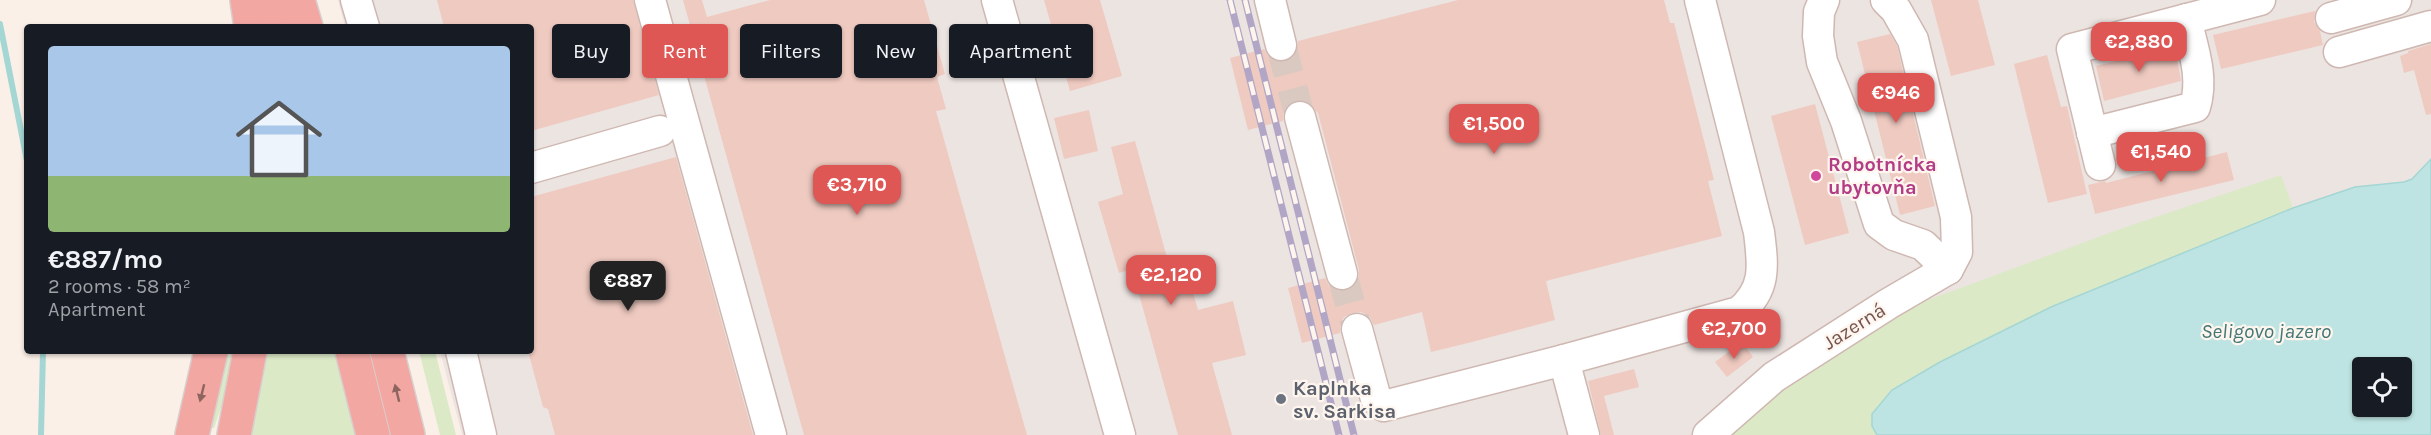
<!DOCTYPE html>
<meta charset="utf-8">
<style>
body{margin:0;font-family:Karla,sans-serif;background:#242831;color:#f1f3f6;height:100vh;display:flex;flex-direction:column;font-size:22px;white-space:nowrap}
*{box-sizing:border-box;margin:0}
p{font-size:20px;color:#9ea1a6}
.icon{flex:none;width:33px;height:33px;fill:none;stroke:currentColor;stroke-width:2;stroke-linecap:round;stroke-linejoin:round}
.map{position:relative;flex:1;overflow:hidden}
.sheet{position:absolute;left:24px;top:24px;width:510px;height:330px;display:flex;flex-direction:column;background:#171b24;border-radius:6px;box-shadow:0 2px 4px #0004}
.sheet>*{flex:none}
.guide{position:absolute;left:552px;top:24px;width:570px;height:54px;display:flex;gap:12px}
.tools{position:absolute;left:2352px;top:357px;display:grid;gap:12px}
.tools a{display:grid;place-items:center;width:60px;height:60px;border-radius:6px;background:#171b24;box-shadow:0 2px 4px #0004;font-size:30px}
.price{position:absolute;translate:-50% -51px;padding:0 14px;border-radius:12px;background:#de5754;color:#fff;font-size:20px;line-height:39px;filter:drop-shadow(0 2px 3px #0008)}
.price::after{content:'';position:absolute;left:50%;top:36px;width:18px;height:14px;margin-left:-9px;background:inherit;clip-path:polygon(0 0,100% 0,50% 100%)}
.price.current{background:#222;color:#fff}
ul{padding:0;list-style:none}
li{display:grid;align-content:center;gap:12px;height:318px;padding:0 24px}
li span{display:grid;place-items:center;height:186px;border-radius:6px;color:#555}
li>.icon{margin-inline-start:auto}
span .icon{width:108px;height:108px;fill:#fffc;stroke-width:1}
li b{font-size:26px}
.tag{padding:0 21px;border-radius:6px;background:#171b24;box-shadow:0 2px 4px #0004;font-size:21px;line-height:54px}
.tag.current{background:#de5754;color:#fff}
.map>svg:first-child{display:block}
.industrial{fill:#ece4e1}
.green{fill:#dbe9c7}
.water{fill:#bde4e2;stroke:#a4d6d3;stroke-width:1.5;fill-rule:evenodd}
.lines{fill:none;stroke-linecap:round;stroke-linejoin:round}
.stream{stroke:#a4d6d3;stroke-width:6}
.building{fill:#efcac1}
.minor-tunnel{stroke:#d9c9c1;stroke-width:30;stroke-dasharray:30 15;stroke-linecap:butt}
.minor-casing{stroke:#cfb8b1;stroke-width:33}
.highway-casing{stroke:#d8cfcd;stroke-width:36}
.minor{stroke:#fff;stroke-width:30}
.highway{stroke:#f2a7a3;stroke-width:33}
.rail-casing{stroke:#b1a6c5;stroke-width:7}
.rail{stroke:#fef5ee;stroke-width:4.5;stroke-dasharray:14;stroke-linecap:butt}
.oneway{fill:#8d645e}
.hotel-dot{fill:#d1479c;stroke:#fef5ee;stroke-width:2}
.worship-dot{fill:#6b7280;stroke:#fef5ee;stroke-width:2}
.labels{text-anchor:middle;stroke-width:4.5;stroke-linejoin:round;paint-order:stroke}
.hotel-label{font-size:20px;font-weight:bold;fill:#b23c85;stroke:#fef5ee;text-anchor:start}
.street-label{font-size:20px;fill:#74534d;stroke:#fef5ee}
.worship-label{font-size:20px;font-weight:bold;fill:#5b616d;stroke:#fef5ee;text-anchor:start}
.water-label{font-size:21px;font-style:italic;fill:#427876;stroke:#fef5ee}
</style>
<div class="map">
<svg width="2431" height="435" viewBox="0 0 2431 435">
<rect width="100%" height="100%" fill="#fbf0e8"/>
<path class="industrial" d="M 338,0 L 2431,0 L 2431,159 L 2412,179 L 2404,182 L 2355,187 L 2293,208 L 2280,175 L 1708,435 L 462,435 L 440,351 L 531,351 L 531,27 L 345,27 Z"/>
<g class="green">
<path d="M 2281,175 L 2293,208 L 2051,307 L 1872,426 L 1877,435 L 1708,435 L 1770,380 L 1920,303 L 2120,229 Z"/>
<path d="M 224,351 L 233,351 L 225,396 L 214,428 L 206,426 Z"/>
<path d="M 263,351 L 339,351 L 360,435 L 248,435 Z"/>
<path d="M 419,351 L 435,351 L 456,435 L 440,435 Z"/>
</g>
<path class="water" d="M 2431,159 L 2431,435 L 1877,435 L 1872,426 L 1872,414 L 1892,390 L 1940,362 L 2051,307 L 2293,208 L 2355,187 L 2404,182 L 2412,179 ZM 2362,368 L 2402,368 L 2402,406 L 2362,406 Z"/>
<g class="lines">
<g class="stream">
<path d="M 0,24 L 27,161"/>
<path d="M 41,435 L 43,351"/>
</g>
</g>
<g class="building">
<path d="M 437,0 L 633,0 L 659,95 L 531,131 L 531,27 L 444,27 Z"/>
<path d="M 683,0 L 702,0 L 707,17 L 770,0 L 924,0 L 945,74 L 937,77 L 946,109 L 936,111 L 1027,435 L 804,435 Z"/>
<path d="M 1044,0 L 1100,0 L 1122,76 L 1070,91 Z"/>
<path d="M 1458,0 L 1664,0 L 1670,23 L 1674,23 L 1714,180 L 1708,181 L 1722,236 L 1546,281 L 1555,320 L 1468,343 L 1431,352 L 1422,312 L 1374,325 L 1369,316 L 1361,312 L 1352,313 L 1344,317 L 1340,325 L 1340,333 L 1302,343 L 1288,288 L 1325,278 L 1330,287 L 1337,290 L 1346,291 L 1355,286 L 1359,278 L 1359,270 L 1318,113 L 1305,101 L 1296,100 L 1287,105 L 1283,113 L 1283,121 L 1248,130 L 1230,58 L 1264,49 L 1268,56 L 1276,61 L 1286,62 L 1293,57 L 1297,50 L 1298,41 Z"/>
<path d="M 1931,0 L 1978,0 L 1995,65 L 1951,76 Z"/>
<path d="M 2315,11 L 2314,22 L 2320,31 L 2323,45 L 2221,69 L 2213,35 Z"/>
<path d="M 1890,34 L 1897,46 L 1935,206 L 1900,215 L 1857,42 Z"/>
<path d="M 2431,44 L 2431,114 L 2426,115 L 2414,70 L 2404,73 L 2400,56 L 2408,53 L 2408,51 Z"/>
<path d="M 2175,46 L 2181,81 L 2104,101 L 2096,66 Z"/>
<path d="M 2047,55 L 2061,107 L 2067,106 L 2087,194 L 2048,203 L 2014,64 Z"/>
<path d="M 1815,104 L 1849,233 L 1805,245 L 1771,116 Z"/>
<path d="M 1089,110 L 1098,151 L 1064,159 L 1054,118 Z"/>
<path d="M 1135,141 L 1169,265 L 1184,261 L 1198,310 L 1233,301 L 1246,355 L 1212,363 L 1232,435 L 1178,435 L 1132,269 L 1119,273 L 1098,202 L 1123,194 L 1111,147 Z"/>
<path d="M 2227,152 L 2234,180 L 2095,214 L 2088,185 L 2105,181 L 2106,183 Z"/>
<path d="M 676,157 L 753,435 L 555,435 L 548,409 L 543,407 L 528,351 L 531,351 L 531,197 Z"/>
<path d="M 1742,342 L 1753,357 L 1727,377 L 1715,362 Z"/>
<path d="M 1634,369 L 1639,387 L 1604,396 L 1614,435 L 1601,435 L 1588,381 Z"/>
</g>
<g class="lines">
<g class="minor-tunnel">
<path d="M 1281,45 L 1300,117"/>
<path d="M 1342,274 L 1357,329"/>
</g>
<g class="minor-casing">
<g id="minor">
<path d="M 356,0 L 364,27"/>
<path d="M 650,0 L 771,435"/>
<path d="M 997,0 L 1120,435"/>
<path d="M 1270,0 L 1281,45"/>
<path d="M 1824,0 L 1819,12 L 1818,36 L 1822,62 L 1846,121 L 1879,224 L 1894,235 L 1923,245 L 1948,269"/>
<path d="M 1886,0 L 1896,10 L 1913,40 L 1956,217 L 1957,252 L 1948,269"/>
<path d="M 2331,18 L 2396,0"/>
<path d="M 2339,52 L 2431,26"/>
<path d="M 1300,117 L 1342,274"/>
<path d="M 2092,133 L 2195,107 C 2204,77 2193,49 2186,19"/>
<path d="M 2100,165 L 2072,49 L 2260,0"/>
<path d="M 531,168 L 660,131"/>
<path d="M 1357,329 L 1376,399 L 1384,406 L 1564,360"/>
<path d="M 461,351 L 481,435"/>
<path d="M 1584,435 L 1564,360 L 1739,312 C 1767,289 1763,265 1759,232 L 1700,0"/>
<path d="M 1708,435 L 1774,377 L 1888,304 L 1948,269"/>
</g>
</g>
<g class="highway-casing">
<g id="highway">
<path d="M 247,0 L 251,27"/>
<path d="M 271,0 L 277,27"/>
<path d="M 298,0 L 306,27"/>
<path d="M 352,351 L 373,435"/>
<path d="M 387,351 L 408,435"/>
<path d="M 192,435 L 211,351"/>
<path d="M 234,435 L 250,351"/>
</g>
</g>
<use href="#minor" class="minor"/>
<use href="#highway" class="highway"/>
<g class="rail-casing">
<g id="rail">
<path d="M 1230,0 L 1339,435"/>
<path d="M 1245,0 L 1354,435"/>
</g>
</g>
<use href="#rail" class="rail"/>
</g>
<defs><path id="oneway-solid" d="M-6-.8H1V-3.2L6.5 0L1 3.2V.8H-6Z" transform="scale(1.5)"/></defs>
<g class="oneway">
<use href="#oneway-solid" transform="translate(202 393) rotate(104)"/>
<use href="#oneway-solid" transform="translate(397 393) rotate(-104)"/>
</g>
<circle class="hotel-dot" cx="1816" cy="176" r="6"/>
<circle class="worship-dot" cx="1281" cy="399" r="6"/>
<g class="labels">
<g class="hotel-label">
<text x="1828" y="171">Robotnícka<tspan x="1828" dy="23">ubytovňa</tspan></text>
</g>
<g class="street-label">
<text transform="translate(1854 326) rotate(-32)" y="7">Jazerná</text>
</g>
<g class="worship-label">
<text x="1293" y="395">Kaplnka<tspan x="1293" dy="23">sv. Sarkisa</tspan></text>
</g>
<g class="water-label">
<text x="2266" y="338">Seligovo jazero</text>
</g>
</g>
</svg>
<div class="tools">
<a><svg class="icon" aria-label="locate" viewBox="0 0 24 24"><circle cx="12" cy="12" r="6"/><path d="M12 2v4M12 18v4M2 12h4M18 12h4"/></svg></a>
</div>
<b class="price" style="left:2139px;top:73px">€2,880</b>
<b class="price" style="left:1896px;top:124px">€946</b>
<b class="price" style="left:1494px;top:155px">€1,500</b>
<b class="price" style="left:2161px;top:183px">€1,540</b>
<b class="price" style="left:857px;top:216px">€3,710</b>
<b class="price" style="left:1171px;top:306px">€2,120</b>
<b class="price current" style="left:628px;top:312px">€887</b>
<b class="price" style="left:1734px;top:360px">€2,700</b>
<div class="guide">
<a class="tag">Buy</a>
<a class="tag current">Rent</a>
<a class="tag">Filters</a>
<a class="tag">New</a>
<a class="tag">Apartment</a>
</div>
<section class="sheet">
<ul>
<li><span style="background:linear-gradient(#a9c7e8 70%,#8fb573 0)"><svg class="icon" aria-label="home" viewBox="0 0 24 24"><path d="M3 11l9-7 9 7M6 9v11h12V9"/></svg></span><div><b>€887/mo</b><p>2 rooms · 58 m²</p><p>Apartment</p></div></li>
</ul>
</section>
</div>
